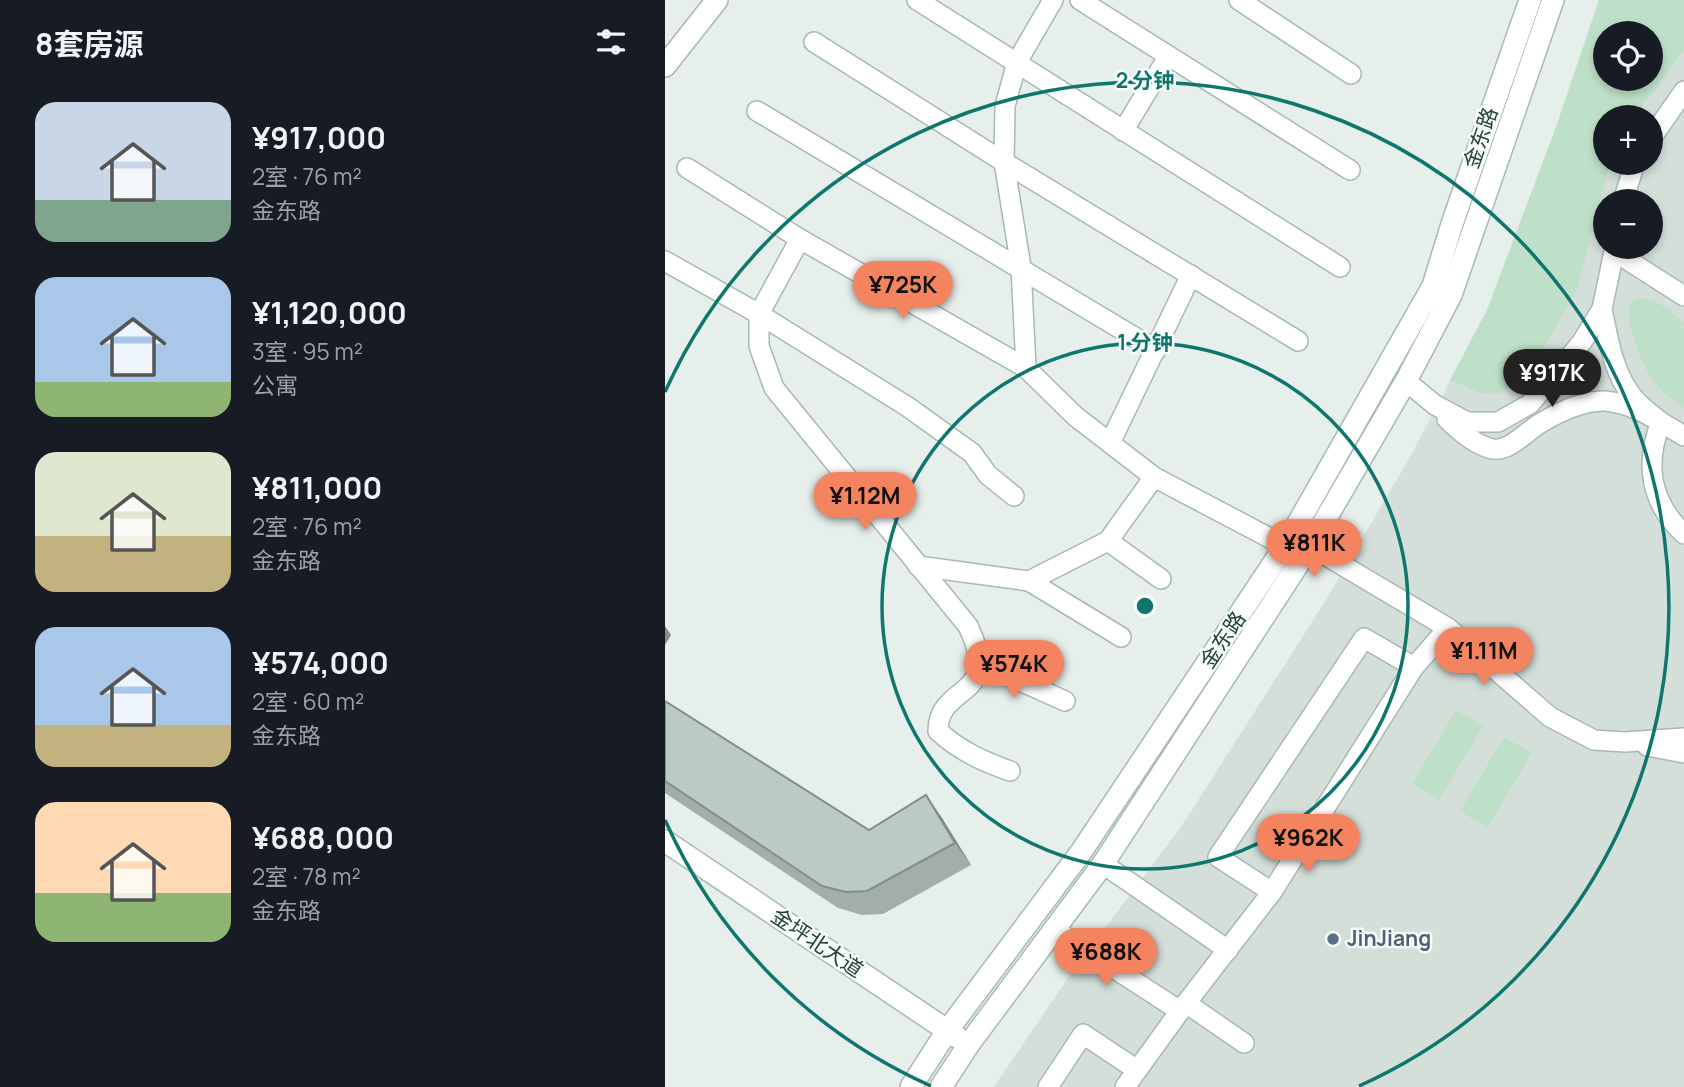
<!DOCTYPE html>
<html lang="zh">
<meta charset="utf-8">
<style>
body{margin:0;font-family:Manrope,"Noto Sans SC",sans-serif;background:#242831;color:#f1f3f6;height:100vh;display:flex;flex-direction:column;font-size:26px;white-space:nowrap}
*{box-sizing:border-box;margin:0}
p{font-size:23px;color:#9ea1a6}
.icon{flex:none;width:38px;height:38px;fill:none;stroke:currentColor;stroke-width:2;stroke-linecap:round;stroke-linejoin:round}
.map{position:relative;flex:1;overflow:hidden}
.side{display:flex;flex-direction:column;background:#171b24;width:665px}
.side>*{flex:none}
.tools{position:absolute;left:928px;top:21px;display:grid;gap:14px}
.tools a{display:grid;place-items:center;width:70px;height:70px;border-radius:50%;background:#171b24;box-shadow:0 4px 10px #0003;font-size:35px}
.price{position:absolute;translate:-50% -60px;padding:0 16px;border-radius:24px;background:#f4845f;color:#111;font-size:23px;line-height:46px;filter:drop-shadow(0 2px 4px #0008)}
.price::after{content:'';position:absolute;left:50%;top:42px;width:21px;height:16px;margin-left:-10px;background:inherit;clip-path:polygon(0 0,100% 0,50% 100%)}
.price.selected{background:#222;color:#fff}
ul{padding:0;list-style:none}
li{display:flex;align-items:center;gap:21px;height:175px;padding:0 35px}
li span{display:grid;place-items:center;flex:none;width:196px;height:140px;border-radius:21px;color:#555}
li>.icon{margin-inline-start:auto}
span .icon{width:84px;height:84px;fill:#fffc;stroke-width:1}
li b{font-size:30px}
h2{display:flex;justify-content:space-between;align-items:center;height:84px;padding:0 35px;font-size:30px}
main{display:flex;flex:1;min-height:0}
.map>svg:first-child{display:block}
.built{fill:#d4dfda;fill-rule:evenodd}
.green{fill:#bfe0c8;fill-rule:evenodd}
.lines{fill:none;stroke-linecap:round;stroke-linejoin:round}
.minor-casing{stroke:#a8b8b2;stroke-width:22}
.tertiary-casing{stroke:#a8b8b2;stroke-width:24}
.secondary-casing{stroke:#a4bbb3;stroke-width:24}
.minor{stroke:#fff;stroke-width:19}
.tertiary{stroke:#fff;stroke-width:21}
.secondary{stroke:#fff;stroke-width:21}
.wall{fill:#a1aea9}
.shaded-wall{fill:#838d89}
.building{fill:#bbcac4;stroke:#838d89;stroke-width:2}
.ring{fill:none;stroke:#0f766e;stroke-width:3.5}
.service-dot{fill:#5c6f8a;stroke:#f7fbf9;stroke-width:2.5}
.labels{text-anchor:middle;stroke-width:5;stroke-linejoin:round;paint-order:stroke}
.street-label{font-size:21px;fill:#24423a;stroke:#f7fbf9}
.service-label{font-size:21px;font-weight:bold;fill:#4e5e75;stroke:#f7fbf9;text-anchor:start}
.centre{fill:#0f766e;stroke:#f7fbf9;stroke-width:3.5}
.ring-label{font-size:21px;text-anchor:middle;font-weight:bold;fill:#0f766e;stroke:#f7fbf9;stroke-width:5;stroke-linejoin:round;paint-order:stroke}
</style>
<main>
<section class="side">
<h2>8套房源<svg class="icon" aria-label="filters" viewBox="0 0 24 24"><path d="M4 7h16M4 17h16"/><circle cx="9" cy="7" r="2"/><circle cx="15" cy="17" r="2"/></svg></h2>
<ul>
<li><span style="background:linear-gradient(#c9d6e8 70%,#7fa58c 0)"><svg class="icon" aria-label="home" viewBox="0 0 24 24"><path d="M3 11l9-7 9 7M6 9v11h12V9"/></svg></span><div><b>¥917,000</b><p>2室 · 76 m²</p><p>金东路</p></div></li>
<li><span style="background:linear-gradient(#a9c7e8 75%,#8fb573 0)"><svg class="icon" aria-label="home" viewBox="0 0 24 24"><path d="M3 11l9-7 9 7M6 9v11h12V9"/></svg></span><div><b>¥1,120,000</b><p>3室 · 95 m²</p><p>公寓</p></div></li>
<li><span style="background:linear-gradient(#dfe7d0 60%,#c2b280 0)"><svg class="icon" aria-label="home" viewBox="0 0 24 24"><path d="M3 11l9-7 9 7M6 9v11h12V9"/></svg></span><div><b>¥811,000</b><p>2室 · 76 m²</p><p>金东路</p></div></li>
<li><span style="background:linear-gradient(#a9c7e8 70%,#c2b280 0)"><svg class="icon" aria-label="home" viewBox="0 0 24 24"><path d="M3 11l9-7 9 7M6 9v11h12V9"/></svg></span><div><b>¥574,000</b><p>2室 · 60 m²</p><p>金东路</p></div></li>
<li><span style="background:linear-gradient(#ffd9b3 65%,#8fb573 0)"><svg class="icon" aria-label="home" viewBox="0 0 24 24"><path d="M3 11l9-7 9 7M6 9v11h12V9"/></svg></span><div><b>¥688,000</b><p>2室 · 78 m²</p><p>金东路</p></div></li>
</ul>
</section>
<div class="map">
<svg width="1019" height="1087" viewBox="0 0 1019 1087">
<rect width="100%" height="100%" fill="#e6efeb"/>
<path class="built" d="M 934,0 L 1019,0 L 1019,1087 L 329,1087 L 407,972 L 516,827 L 661,600 L 749,450 L 822,310 L 890,130 ZM 940,33 L 985,33 L 985,79 L 940,79 ZM 940,117 L 985,117 L 985,163 L 940,163 ZM 940,201 L 985,201 L 985,247 L 940,247 Z"/>
<g class="green">
<path d="M 934,0 L 1019,0 L 1019,50 L 969,117 L 940,117 L 940,163 L 945,163 L 912,290 L 878,350 L 857,380 L 833,394 L 815,393 L 785,380 L 822,310 L 890,130 ZM 985,33 L 985,79 L 940,79 L 940,33 Z"/>
<path d="M 975,298 C 993,299 1007,311 1019,323 L 1019,408 C 990,390 979,370 969,339 C 964,325 961,315 967,301 Z"/>
<path d="M 791,710 L 818,726 L 774,800 L 747,784 Z"/>
<path d="M 839,737 L 867,753 L 822,828 L 795,811 Z"/>
</g>
<g class="lines">
<g class="minor-casing">
<g id="minor">
<path d="M 252,0 L 675,267"/>
<path d="M 388,0 L 352,62 L 340,106 L 339,162 L 356,267 L 361,368 L 410,416 L 489,477 L 620,546"/>
<path d="M 415,0 L 685,170"/>
<path d="M 574,0 L 686,74"/>
<path d="M 149,42 L 339,162 L 633,341"/>
<path d="M 92,111 L 491,350"/>
<path d="M 458,131 L 503,57"/>
<path d="M 985,140 L 1019,91"/>
<path d="M 22,168 L 135,239 L 361,368"/>
<path d="M 958,201 L 970,163"/>
<path d="M 135,239 L 94,314 L 94,346 L 109,388 L 303,626 C 339,701 273,682 273,731 C 295,751 317,761 345,771"/>
<path d="M 950,252 L 1019,296"/>
<path d="M 0,261 L 94,314 L 243,407 L 307,453 L 323,475 L 349,496"/>
<path d="M 937,309 C 943,338 948,372 967,396 C 974,406 986,414 996,422 C 979,464 986,503 1019,534"/>
<path d="M 741,381 L 770,405 L 802,422 L 833,422 L 865,404 L 917,342 L 937,309 L 950,247"/>
<path d="M 782,419 C 793,430 811,445 827,449 C 844,452 861,432 874,424 C 892,413 919,400 940,401 C 969,403 995,422 1019,436"/>
<path d="M 445,443 L 526,275"/>
<path d="M 443,541 L 496,579"/>
<path d="M 645,546 L 783,628 L 885,717 L 929,740 L 960,742 L 1019,738"/>
<path d="M 253,566 L 364,581 L 443,541 L 489,477"/>
<path d="M 364,581 L 456,637"/>
<path d="M 315,663 L 400,701"/>
<path d="M 982,746 L 1019,753"/>
<path d="M 438,864 L 563,950"/>
<path d="M 607,892 L 553,857 L 699,638 L 749,667"/>
<path d="M 390,930 L 515,1011"/>
<path d="M 521,1003 L 579,1043"/>
<path d="M 383,1087 L 418,1034 L 472,1070"/>
<path d="M 460,1087 L 515,1011 L 607,892 L 749,667 L 783,628"/>
</g>
</g>
<g class="tertiary-casing">
<path id="tertiary" d="M 0,66 L 52,0"/>
</g>
<g class="secondary-casing">
<g id="secondary">
<path d="M 0,841 L 292,1037"/>
<path d="M 246,1087 L 282,1031 L 416,852 L 620,546 L 768,286 L 787,224 L 865,0"/>
<path d="M 276,1087 L 304,1044 L 438,864 L 645,546 L 741,381 L 786,295 L 888,0"/>
</g>
</g>
<use href="#minor" class="minor"/>
<use href="#tertiary" class="tertiary"/>
<use href="#secondary" class="secondary"/>
</g>
<path class="wall" d="M 0,701 L 204,830 L 261,795 L 277,818 L 306,865 L 218,914 L 197,915 L 173,908 L 0,793 Z"/>
<g class="shaded-wall">
<path d="M 0,626 L 6,635 L 0,645 Z"/>
<path d="M 261,795 L 277,818 L 306,865 L 290,843 Z"/>
</g>
<path class="building" d="M 0,701 L 204,830 L 261,795 L 290,843 L 202,891 L 181,892 L 157,886 L 0,781 Z"/>
<g class="ring">
<circle cx="480" cy="606" r="263"/>
<path d="M266 1086A525 525 0 0 1 0 820M0 392A525 525 0 1 1 694 1086"/>
</g>
<circle class="service-dot" cx="668" cy="939" r="7"/>
<g class="labels">
<g class="street-label">
<text transform="translate(816 138) rotate(-71)" y="7">金东路</text>
<text transform="translate(558 640) rotate(-56)" y="7">金东路</text>
<text transform="translate(152 943) rotate(34)" y="7">金坪北大道</text>
</g>
<g class="service-label">
<text x="682" y="946">JinJiang</text>
</g>
</g>
<circle cx="480" cy="606" r="10" class="centre"/>
<g class="ring-label">
<text x="480" y="88">2 分钟</text>
<text x="480" y="350">1 分钟</text>
</g>
</svg>
<div class="tools">
<a><svg class="icon" aria-label="locate" viewBox="0 0 24 24"><circle cx="12" cy="12" r="6"/><path d="M12 2v4M12 18v4M2 12h4M18 12h4"/></svg></a>
<a>+</a>
<a>−</a>
</div>
<b class="price" style="left:238px;top:321px">¥725K</b>
<b class="price selected" style="left:887px;top:409px">¥917K</b>
<b class="price" style="left:200px;top:532px">¥1.12M</b>
<b class="price" style="left:649px;top:579px">¥811K</b>
<b class="price" style="left:819px;top:687px">¥1.11M</b>
<b class="price" style="left:349px;top:700px">¥574K</b>
<b class="price" style="left:643px;top:874px">¥962K</b>
<b class="price" style="left:441px;top:988px">¥688K</b>
</div>
</main>
